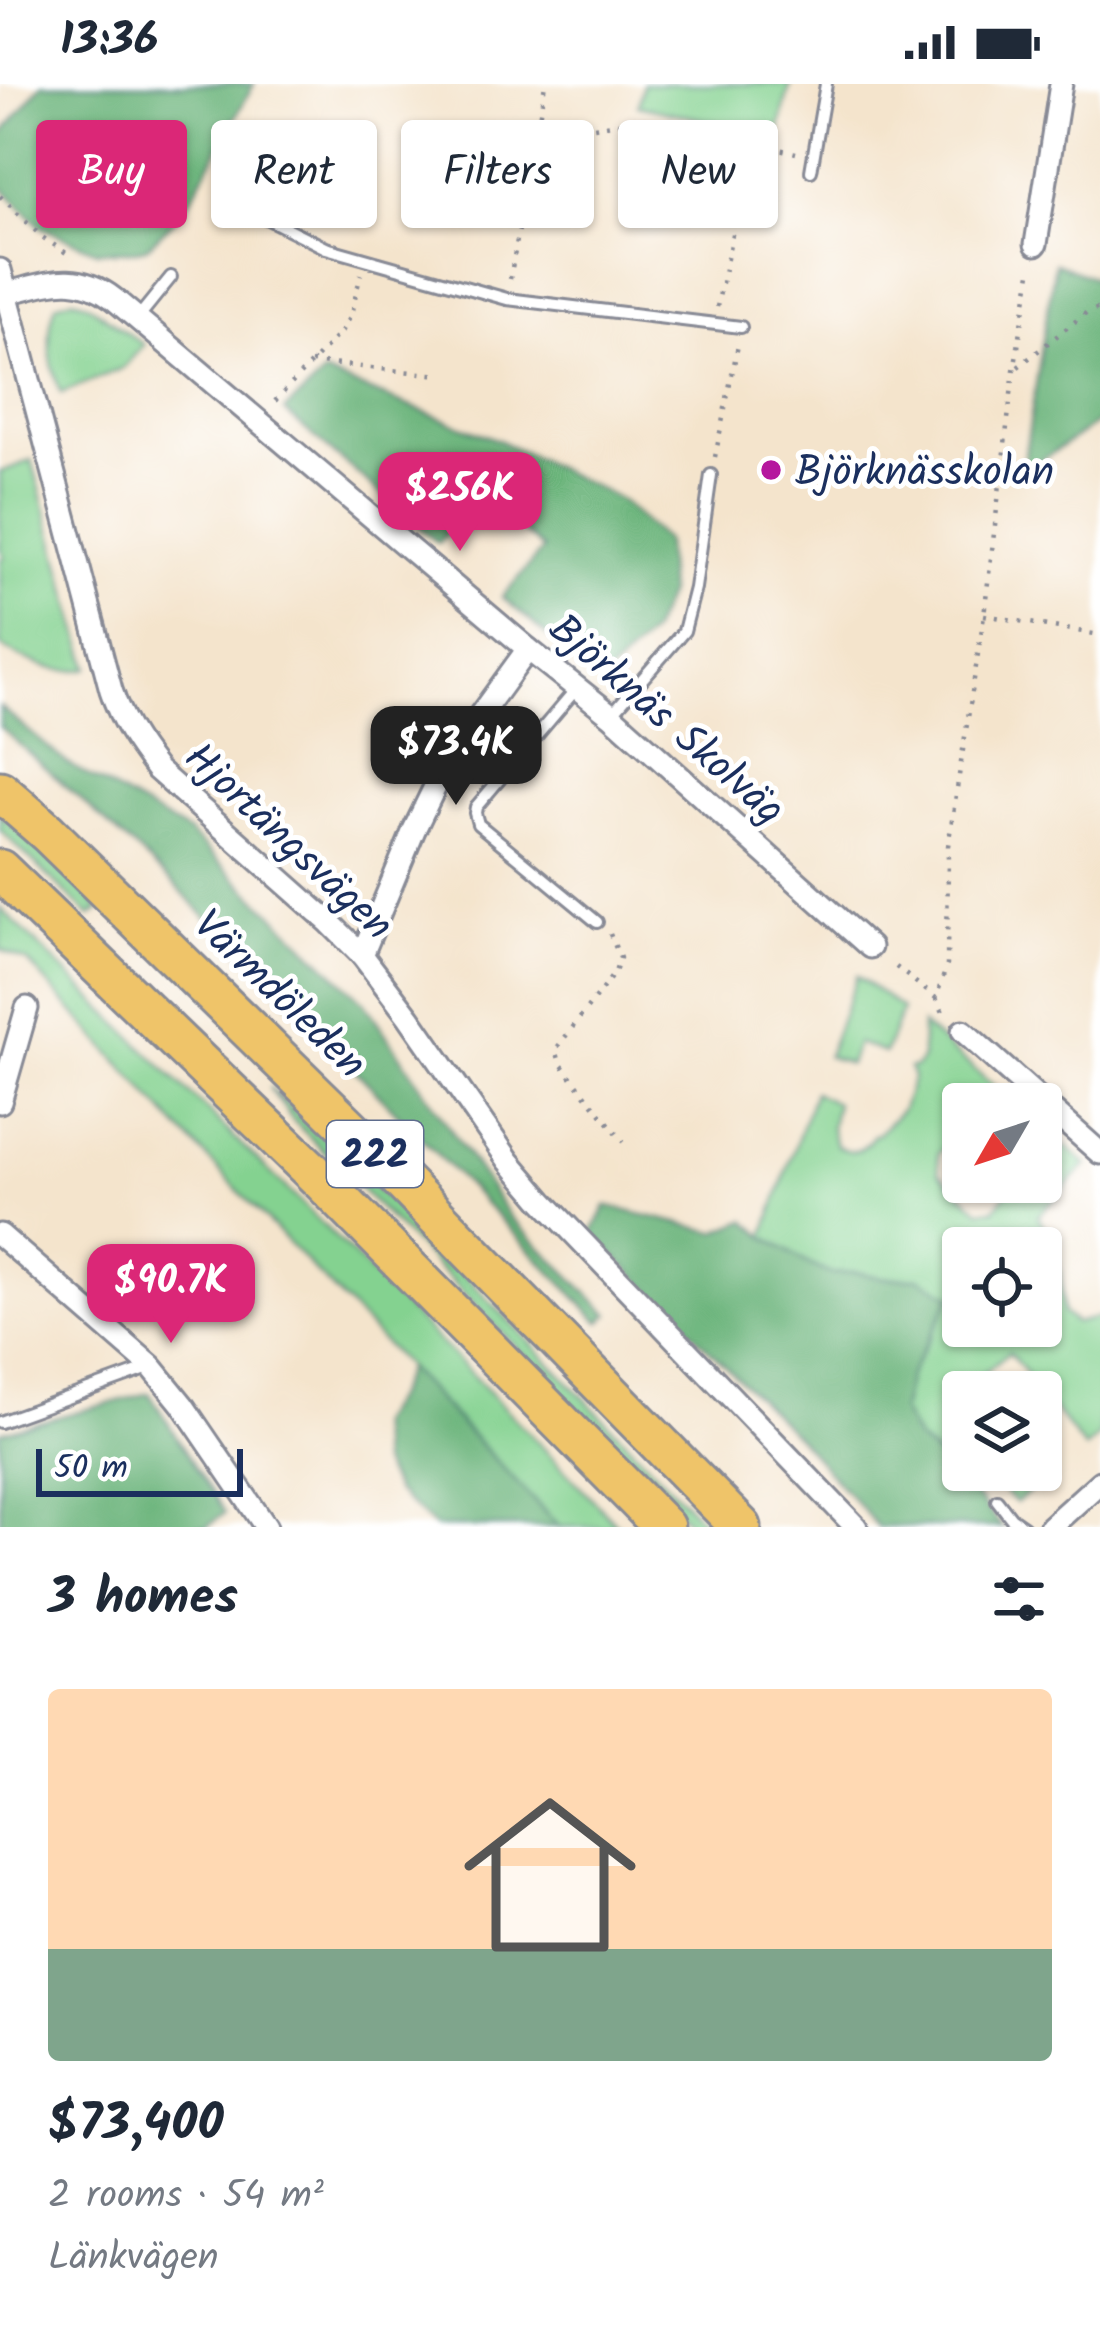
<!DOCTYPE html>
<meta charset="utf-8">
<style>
body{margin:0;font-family:Kalam,sans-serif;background:#f2f2f3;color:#1f2937;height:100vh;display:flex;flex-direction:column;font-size:45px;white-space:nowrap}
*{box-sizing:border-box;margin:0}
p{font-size:39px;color:#747a83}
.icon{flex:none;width:66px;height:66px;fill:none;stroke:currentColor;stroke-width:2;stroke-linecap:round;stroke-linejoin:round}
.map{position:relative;height:1443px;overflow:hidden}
.drawer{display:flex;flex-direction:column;background:#fff;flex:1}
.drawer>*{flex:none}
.guide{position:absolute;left:36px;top:36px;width:1029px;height:108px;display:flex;gap:24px}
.needle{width:78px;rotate:231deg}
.controls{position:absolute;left:942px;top:999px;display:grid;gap:24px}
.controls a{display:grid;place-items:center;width:120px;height:120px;border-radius:12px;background:#fff;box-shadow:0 3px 9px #0004;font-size:60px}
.scale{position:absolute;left:36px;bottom:30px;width:207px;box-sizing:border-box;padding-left:12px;border:6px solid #1b2f5e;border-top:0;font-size:33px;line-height:42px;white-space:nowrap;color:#1b2f5e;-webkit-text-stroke:9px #fff;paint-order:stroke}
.price{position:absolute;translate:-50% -102px;padding:0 27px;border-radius:24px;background:#db2777;color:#fff;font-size:39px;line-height:78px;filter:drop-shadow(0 3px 6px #0008)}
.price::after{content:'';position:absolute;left:50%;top:72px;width:36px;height:27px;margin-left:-18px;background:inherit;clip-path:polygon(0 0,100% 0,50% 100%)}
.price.current{background:#222;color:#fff}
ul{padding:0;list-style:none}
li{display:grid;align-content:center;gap:24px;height:636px;padding:0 48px}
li+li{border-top:3px solid #e0e1e3}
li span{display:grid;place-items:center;height:372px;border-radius:12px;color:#555}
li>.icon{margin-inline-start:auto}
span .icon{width:216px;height:216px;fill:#fffc;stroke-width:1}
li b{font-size:51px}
h2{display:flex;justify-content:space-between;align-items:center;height:144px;padding:0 48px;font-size:51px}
.chip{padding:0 42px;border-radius:12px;background:#fff;box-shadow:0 3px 9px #0004;font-size:42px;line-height:108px}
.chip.current{background:#db2777;color:#fff}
.status{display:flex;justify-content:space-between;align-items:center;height:84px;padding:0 60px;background:#fff;direction:ltr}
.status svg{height:33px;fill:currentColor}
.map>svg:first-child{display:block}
.green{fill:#84d290;stroke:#508077;stroke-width:3;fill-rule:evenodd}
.forest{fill:#6bb47a;stroke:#43726c;stroke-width:3}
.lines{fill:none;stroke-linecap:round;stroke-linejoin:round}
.lane-casing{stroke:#888a95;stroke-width:16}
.street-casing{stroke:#888a95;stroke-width:27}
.highway-casing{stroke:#888a95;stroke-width:45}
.path{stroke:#888a95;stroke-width:4.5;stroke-dasharray:3 9;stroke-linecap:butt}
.lane{stroke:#fff;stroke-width:10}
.street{stroke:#fff;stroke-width:21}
.highway{stroke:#efc469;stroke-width:39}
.poi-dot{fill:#b5179e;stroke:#fff;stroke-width:4.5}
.labels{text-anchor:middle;stroke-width:10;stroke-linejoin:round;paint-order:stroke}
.shield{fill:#fff;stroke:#5f6d8e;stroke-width:3}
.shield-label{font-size:39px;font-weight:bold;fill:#1b2f5e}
.poi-label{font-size:42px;fill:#1b2f5e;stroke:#fff;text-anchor:start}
.street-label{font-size:42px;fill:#1b2f5e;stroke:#fff}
</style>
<div class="status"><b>13:36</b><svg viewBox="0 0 49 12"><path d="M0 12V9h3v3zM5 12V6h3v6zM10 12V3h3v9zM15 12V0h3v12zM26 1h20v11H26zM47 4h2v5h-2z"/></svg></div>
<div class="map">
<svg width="1100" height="1443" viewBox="0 0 1100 1443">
<rect width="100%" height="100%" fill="#fff"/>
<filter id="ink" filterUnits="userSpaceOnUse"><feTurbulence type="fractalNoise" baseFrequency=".00833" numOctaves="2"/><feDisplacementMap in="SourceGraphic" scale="24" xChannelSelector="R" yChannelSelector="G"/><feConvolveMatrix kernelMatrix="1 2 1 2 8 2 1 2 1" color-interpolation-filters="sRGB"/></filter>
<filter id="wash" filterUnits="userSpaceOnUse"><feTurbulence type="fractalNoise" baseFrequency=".004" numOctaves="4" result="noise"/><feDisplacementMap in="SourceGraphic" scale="48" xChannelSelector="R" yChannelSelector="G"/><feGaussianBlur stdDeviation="2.7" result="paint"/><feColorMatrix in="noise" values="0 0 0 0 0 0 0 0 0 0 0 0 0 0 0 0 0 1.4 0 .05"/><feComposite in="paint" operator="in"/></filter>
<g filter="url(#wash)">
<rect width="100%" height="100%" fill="#f4e4cc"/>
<g class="green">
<path d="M 643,0 L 790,0 L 778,52 L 638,21 Z"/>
<path d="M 73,214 L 88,220 L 144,261 L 123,284 L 61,309 C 49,280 45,250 56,220 Z"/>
<path d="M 32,376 L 89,584 C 57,592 28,578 0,562 L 0,476 L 4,473 L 0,464 L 0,388 Z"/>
<path d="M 0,730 L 92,816 L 99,826 L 90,832 L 0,746 Z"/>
<path d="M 0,824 C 209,1028 418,1231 619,1443 L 559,1443 L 175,1040 L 28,878 L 0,865 Z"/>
<path d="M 857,892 L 902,925 L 885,969 L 857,959 L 849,980 L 827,972 Z"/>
<path d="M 922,941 L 1015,1020 L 963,1020 L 963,1042 L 938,1070 L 939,1088 L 980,1126 L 995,1125 L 1012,1101 L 1019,1108 L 1028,1098 L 1041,1098 L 1041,1084 L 1045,1080 L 1049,1082 L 1066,1062 L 1087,1081 L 1038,1132 C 1063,1171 1060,1185 1063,1229 L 1075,1239 L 1100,1233 L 1100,1351 L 1085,1365 L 1009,1268 L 981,1292 L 993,1308 L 963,1308 L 963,1378 L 954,1386 L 917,1356 L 900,1327 L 909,1291 L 952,1211 L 904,1194 L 884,1194 L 855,1188 L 831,1190 L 807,1179 L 764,1152 L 814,1008 L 836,1019 L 831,1042 L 836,1061 C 855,1073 862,1067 874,1051 L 878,1050 L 902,1025 L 913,993 L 909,984 L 916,983 L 922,976 ZM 963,1164 L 1041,1164 L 1041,1242 L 963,1242 Z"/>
<path d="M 269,1003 C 422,1143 565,1294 708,1443 L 693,1443 L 292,1035 Z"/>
<path d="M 1041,1381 L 1049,1391 L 1016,1419 L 981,1386 L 1041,1386 Z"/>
</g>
<g class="forest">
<path d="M 42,0 L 254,0 L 184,127 L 146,164 L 132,167 L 96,167 L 41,143 L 0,102 L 0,53 Z"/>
<path d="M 1055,179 L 1100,196 L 1100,337 L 1022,389 Z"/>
<path d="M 325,290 L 498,356 L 619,415 L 665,457 L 668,510 L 650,550 L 601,598 L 502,513 L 543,465 L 481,411 L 438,459 L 284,327 Z"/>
<path d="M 0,623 L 68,680 L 188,748 L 364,918 L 510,1133 L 609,1230 L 600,1238 L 174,800 L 0,643 Z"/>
<path d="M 606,1122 L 716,1148 L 746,1136 L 764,1152 L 807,1179 L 831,1190 L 855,1188 L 884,1194 L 920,1194 L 952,1212 L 909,1291 L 901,1327 L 917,1356 L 954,1386 L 1002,1443 L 878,1443 L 798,1354 L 592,1149 Z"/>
<path d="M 406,1283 L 559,1443 L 435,1443 L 395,1407 L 380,1378 L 376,1340 L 396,1310 Z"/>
<path d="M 149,1309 L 225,1429 L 206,1443 L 0,1443 L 0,1348 Z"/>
</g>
</g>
<g filter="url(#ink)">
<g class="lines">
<g class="lane-casing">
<g id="lane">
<path d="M 811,87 L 826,0"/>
<path d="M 232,117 L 326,164 L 507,215 L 741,243"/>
<path d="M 137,235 L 171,193"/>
<path d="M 577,604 L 476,723 L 475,729 L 478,740 L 597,838"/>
<path d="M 611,631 L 684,547 L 695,504 L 711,391"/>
<path d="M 0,1338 L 152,1283"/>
<path d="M 997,1416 L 1011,1434 L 1024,1443"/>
</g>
</g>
<g class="street-casing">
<g id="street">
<path d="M 1036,160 L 1061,0"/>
<path d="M 0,186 L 111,606 C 121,637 137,660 157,686 L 330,839 L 362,871 L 409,933 L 509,1077 L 543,1117 L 856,1443"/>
<path d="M 7,209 C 49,199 76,186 114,215 L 528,565 L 611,631 L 870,863"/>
<path d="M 362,871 L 414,746 L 449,674 L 528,565"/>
<path d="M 963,947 L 1100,1069"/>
<path d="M 0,1018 L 27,924"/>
<path d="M 0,1151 L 152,1283 L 182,1320 L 266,1443"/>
<path d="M 1050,1443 L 1100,1398"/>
</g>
</g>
<g class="highway-casing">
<g id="highway">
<path d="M 0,707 L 48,749 L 351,1045 L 741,1443"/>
<path d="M 0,786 L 322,1097 L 664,1443"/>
</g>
</g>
<g class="path">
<path d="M 535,53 L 648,34 L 796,69"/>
<path d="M 0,112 L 42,153 L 71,172"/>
<path d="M 510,195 L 545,0"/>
<path d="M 717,223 L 751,58"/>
<path d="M 311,278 L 441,291"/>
<path d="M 1018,283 L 1087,228 L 1100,224"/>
<path d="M 275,317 L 341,248 L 351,230 L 361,190"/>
<path d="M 715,373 L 738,261"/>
<path d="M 984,531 L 1100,551"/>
<path d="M 610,850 L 620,874 L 615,888 L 556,965 L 560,979 L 624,1058"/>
<path d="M 896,883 L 936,914 L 947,881 L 948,762 L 984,531 L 1014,286 L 1032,183"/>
<path d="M 936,914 L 946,934"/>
</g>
<use href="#lane" class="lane"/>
<use href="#street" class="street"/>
<use href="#highway" class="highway"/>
</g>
</g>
<circle class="poi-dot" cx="771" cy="386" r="12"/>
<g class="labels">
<rect class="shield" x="327" y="1037" width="96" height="66" rx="9"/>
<g class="shield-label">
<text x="375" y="1084">222</text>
</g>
<g class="poi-label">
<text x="795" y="401">Björknässkolan</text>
</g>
<g class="street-label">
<text transform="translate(668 634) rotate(41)" y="15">Björknäs Skolväg</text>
<text transform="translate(290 756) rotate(43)" y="15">Hjortängsvägen</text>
<text transform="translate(281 909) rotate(44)" y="15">Värmdöleden</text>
</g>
</g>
</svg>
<div class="controls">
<a><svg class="needle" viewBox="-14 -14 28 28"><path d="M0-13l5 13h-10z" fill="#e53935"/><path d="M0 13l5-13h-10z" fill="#747a83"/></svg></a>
<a><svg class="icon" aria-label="locate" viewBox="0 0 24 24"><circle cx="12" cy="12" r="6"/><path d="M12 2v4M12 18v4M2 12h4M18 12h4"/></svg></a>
<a><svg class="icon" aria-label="layers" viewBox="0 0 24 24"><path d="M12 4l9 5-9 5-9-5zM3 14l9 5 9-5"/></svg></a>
</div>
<div class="scale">50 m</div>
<b class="price" style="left:460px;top:470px">$256K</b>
<b class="price current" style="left:456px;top:724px">$73.4K</b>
<b class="price" style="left:171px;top:1262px">$90.7K</b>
<div class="guide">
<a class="chip current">Buy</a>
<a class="chip">Rent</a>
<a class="chip">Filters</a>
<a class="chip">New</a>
</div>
</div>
<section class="drawer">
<h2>3 homes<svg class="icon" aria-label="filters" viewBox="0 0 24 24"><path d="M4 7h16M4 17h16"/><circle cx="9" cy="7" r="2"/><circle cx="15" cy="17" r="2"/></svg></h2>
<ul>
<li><span style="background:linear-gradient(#ffd9b3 70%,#7fa58c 0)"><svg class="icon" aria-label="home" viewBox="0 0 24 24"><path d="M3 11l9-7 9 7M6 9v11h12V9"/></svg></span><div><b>$73,400</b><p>2 rooms · 54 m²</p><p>Länkvägen</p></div></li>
</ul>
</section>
